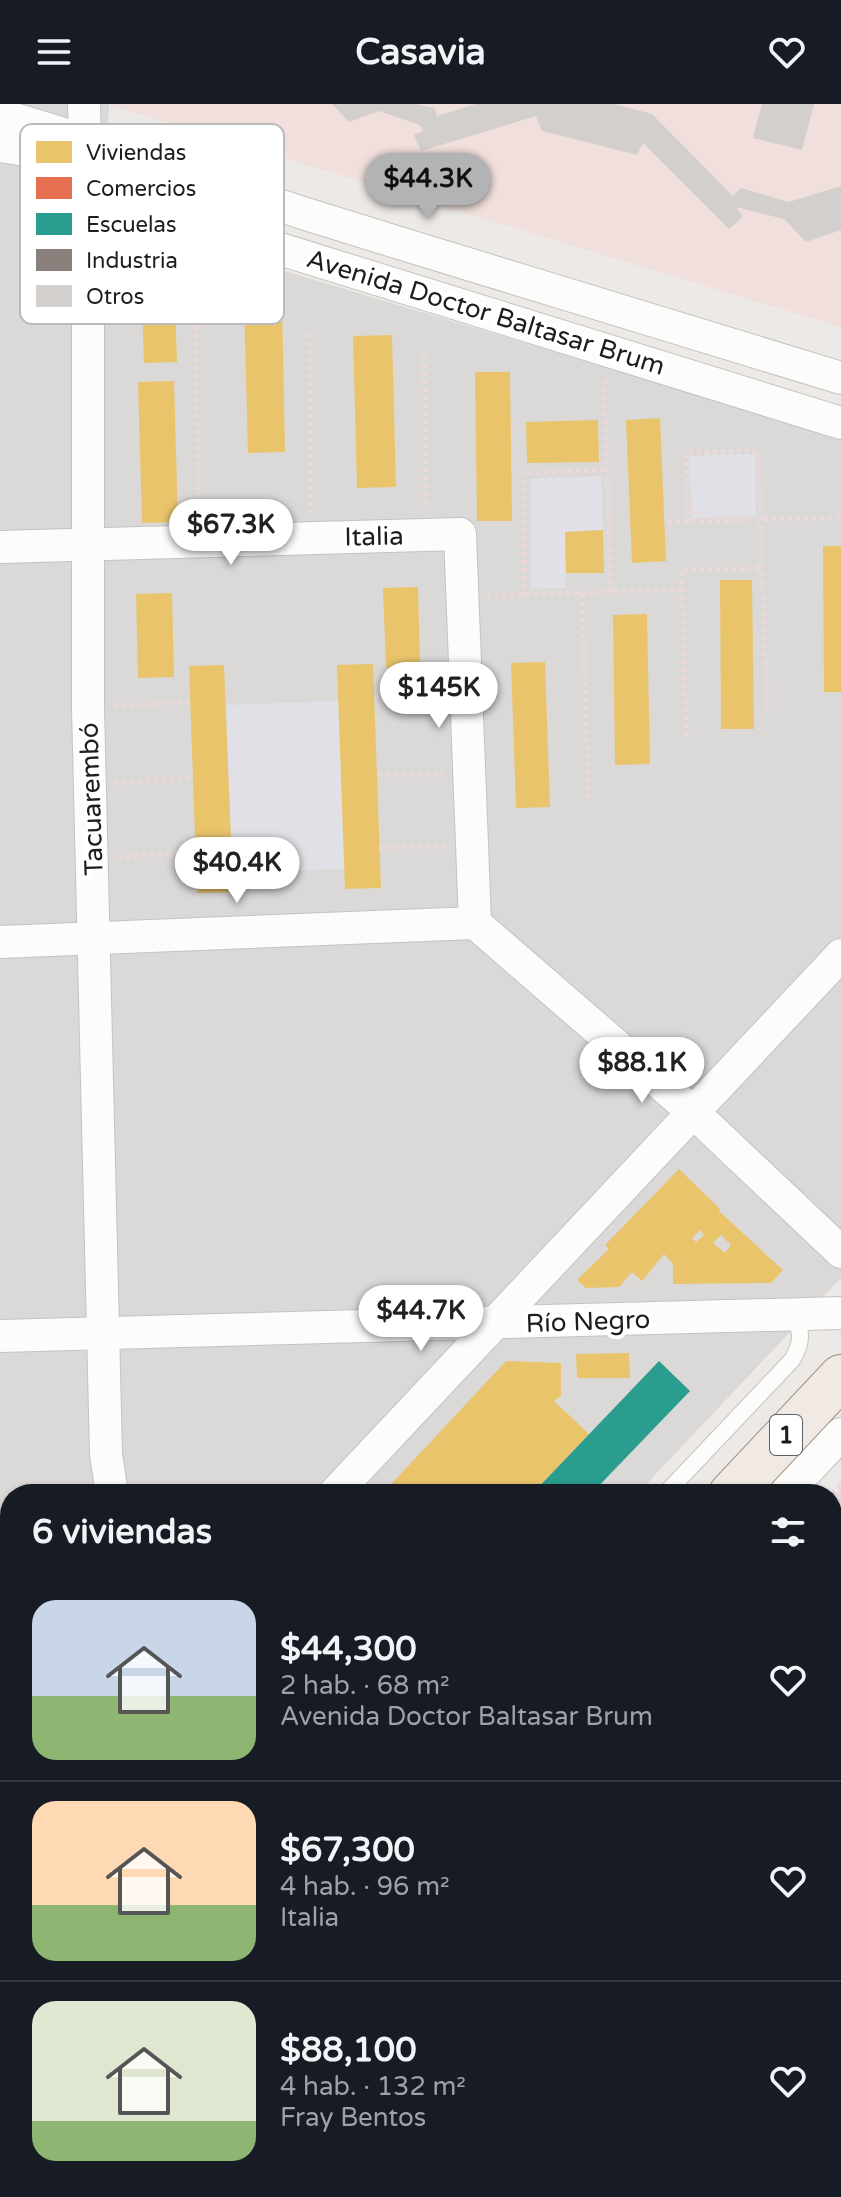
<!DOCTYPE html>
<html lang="es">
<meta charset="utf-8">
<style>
body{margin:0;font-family:"Varela Round",sans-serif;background:#242831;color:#f1f3f6;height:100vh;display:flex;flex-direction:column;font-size:30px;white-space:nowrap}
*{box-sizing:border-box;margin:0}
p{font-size:26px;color:#9ea1a6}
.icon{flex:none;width:44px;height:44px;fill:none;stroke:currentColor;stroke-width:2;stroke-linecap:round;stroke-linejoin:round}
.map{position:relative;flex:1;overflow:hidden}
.details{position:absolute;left:0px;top:1380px;width:842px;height:714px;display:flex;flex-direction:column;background:#171b24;border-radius:32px 32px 0 0;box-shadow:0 2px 6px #0004}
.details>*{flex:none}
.price{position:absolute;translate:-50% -68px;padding:0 18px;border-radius:28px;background:#fff;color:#222;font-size:26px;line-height:52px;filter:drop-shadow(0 2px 4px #0008)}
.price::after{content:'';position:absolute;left:50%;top:48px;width:24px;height:18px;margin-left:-12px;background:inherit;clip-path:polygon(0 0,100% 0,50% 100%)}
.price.current{background:#b2b3b4;color:#111}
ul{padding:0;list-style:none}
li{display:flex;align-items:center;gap:24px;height:200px;padding:0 32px}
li+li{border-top:2px solid #363941}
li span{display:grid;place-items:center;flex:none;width:224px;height:160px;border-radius:24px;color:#555}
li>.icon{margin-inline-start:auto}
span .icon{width:96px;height:96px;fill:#fffc;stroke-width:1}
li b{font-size:34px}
h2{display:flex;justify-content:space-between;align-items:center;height:96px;padding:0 32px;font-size:34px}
header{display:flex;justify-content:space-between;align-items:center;height:104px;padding:0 32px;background:#171b24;font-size:36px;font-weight:800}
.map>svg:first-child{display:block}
.residential{fill:#dbd9d8}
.commercial{fill:#efdbdc}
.military{fill:#f0dfdc}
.pitch{fill:#ace8c4}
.plaza{fill:#e0e0e6}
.homes{fill:#e9c46a;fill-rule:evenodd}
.shops{fill:#e76f51}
.schools{fill:#2a9d8f}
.industry{fill:#8a817c}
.building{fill:#d3cfcc}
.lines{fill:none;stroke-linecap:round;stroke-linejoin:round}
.lane-casing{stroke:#c4c3c2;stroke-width:18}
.street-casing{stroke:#c4c3c2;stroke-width:34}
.primary-casing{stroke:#a29282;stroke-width:46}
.path{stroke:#ebd8d9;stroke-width:5;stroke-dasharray:4 4;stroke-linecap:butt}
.lane{stroke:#fcfcfb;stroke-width:16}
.street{stroke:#fcfcfb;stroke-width:32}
.primary{stroke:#f1e9e3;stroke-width:44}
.labels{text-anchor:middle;stroke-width:8;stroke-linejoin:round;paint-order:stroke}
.shield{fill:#fff;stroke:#616161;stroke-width:2}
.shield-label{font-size:24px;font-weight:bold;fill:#1d1d1d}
.street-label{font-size:26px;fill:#1d1d1d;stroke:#fff}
.key{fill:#fff;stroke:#bbb;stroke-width:2}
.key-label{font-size:22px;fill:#1d1d1d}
</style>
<header><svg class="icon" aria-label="menu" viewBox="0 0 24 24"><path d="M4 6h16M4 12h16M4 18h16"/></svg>Casavia<svg class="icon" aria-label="heart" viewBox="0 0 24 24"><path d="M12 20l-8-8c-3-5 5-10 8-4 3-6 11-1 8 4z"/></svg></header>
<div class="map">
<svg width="841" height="2093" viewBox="0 0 841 2093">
<rect width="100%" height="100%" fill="#ece9e6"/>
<path class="residential" d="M 0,0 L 109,0 L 105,113 L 841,334 L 841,1174 L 637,1390 L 10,1390 L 10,2053 L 0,2063 Z"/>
<path class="commercial" d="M 841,1384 L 841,1593 L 832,1603 L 832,1394 Z"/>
<path class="military" d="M 109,0 L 841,0 L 841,223 L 109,1 Z"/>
<path class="pitch" d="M 10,1933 L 10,2010 L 0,2010 L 0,1934 Z"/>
<g class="plaza">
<path d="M 755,350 L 756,412 L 692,414 L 689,352 Z"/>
<path d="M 601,372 L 603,426 L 565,428 L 566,484 L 531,485 L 530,375 Z"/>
<path d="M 339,597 L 345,765 L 232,769 L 226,601 Z"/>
</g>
<g class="homes">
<path d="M 141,175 L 174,175 L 177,258 L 144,259 Z"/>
<path d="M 244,198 L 282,198 L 285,348 L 248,349 Z"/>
<path d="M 392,231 L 396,383 L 357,384 L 353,232 Z"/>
<path d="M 475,268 L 510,268 L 512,417 L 477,417 Z"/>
<path d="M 174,277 L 178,418 L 142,419 L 138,278 Z"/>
<path d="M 660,314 L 666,457 L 632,459 L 626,316 Z"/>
<path d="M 598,316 L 599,358 L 527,359 L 526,318 Z"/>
<path d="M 603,426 L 604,469 L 566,469 L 565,428 Z"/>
<path d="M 823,442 L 841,442 L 841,588 L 824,588 Z"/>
<path d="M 720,476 L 752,476 L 754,625 L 721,625 Z"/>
<path d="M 418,483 L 420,563 L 386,564 L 383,484 Z"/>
<path d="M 172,489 L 174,573 L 138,574 L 136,490 Z"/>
<path d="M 647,510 L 650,660 L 615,661 L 613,511 Z"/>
<path d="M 545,558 L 550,703 L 516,704 L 511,559 Z"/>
<path d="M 373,560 L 381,784 L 345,785 L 337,561 Z"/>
<path d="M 224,561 L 233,788 L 197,789 L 189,562 Z"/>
<path d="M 679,1065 L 720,1105 L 719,1107 L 783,1166 L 771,1179 L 673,1180 L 673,1160 L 664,1150 L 642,1177 L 632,1168 L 619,1183 L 586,1184 L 577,1176 L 609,1145 L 605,1141 ZM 700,1126 L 704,1131 L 696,1138 L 692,1134 ZM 721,1131 L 731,1141 L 725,1149 L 713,1139 Z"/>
<path d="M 629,1249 L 630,1274 L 577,1274 L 576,1250 Z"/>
<path d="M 506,1257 L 561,1259 L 561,1292 L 554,1297 L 589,1330 L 532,1390 L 382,1390 Z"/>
<path d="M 0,1851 L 2,1851 L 4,1879 L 0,1880 Z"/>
</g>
<path class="shops" d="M 841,1487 L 841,1517 L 832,1509 L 832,1497 Z"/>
<path class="schools" d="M 659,1257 L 690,1287 L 591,1390 L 532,1390 Z"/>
<g class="industry">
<path d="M 841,1591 L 841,1985 L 832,1995 L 832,1601 Z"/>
<path d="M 381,2084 L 725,2084 L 717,2093 L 372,2093 Z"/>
<path d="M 734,2084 L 751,2084 L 743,2093 Z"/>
</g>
<g class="building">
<path d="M 332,0 L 415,0 L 435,4 L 437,12 L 476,0 L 614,0 L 652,10 L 733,92 L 741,84 L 789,98 L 841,82 L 841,126 L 806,138 L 784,115 L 736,103 L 743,113 L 729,125 L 643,39 L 637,51 L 542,27 L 536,12 L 421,47 L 414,31 L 423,27 L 420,21 L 379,7 L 349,18 Z"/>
<path d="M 762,0 L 814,0 L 802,46 L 753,34 Z"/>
<path d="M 841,2047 L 841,2093 L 798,2093 L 806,2084 L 832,2084 L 832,2056 Z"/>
</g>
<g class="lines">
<g class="lane-casing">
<g id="lane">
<path d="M 665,1390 L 792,1256 C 801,1241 806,1222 787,1212"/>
<path d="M 832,2022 L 841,2012"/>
<path d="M 10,2093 L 19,2084"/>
<path d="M 765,2093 L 773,2084"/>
</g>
</g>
<g class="street-casing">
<g id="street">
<path d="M 84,0 L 88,144 L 88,604 L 106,1350 L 112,1390"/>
<path d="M 0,11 C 103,40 204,77 306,110 C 484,166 663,219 841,274"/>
<path d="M 0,42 L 33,47 L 60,58 L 109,88 L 135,100 L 841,319"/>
<path d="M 0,443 L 460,430 L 475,819 L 693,1008 L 841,1148"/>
<path d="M 0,838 L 475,819"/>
<path d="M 0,1232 L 841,1209"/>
<path d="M 334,1390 L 841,851"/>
<path d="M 785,1390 L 841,1330"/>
<path d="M 0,1741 L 10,1731"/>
<path d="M 125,2093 L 134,2084"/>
</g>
</g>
<g class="primary-casing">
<g id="primary">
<path d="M 731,1390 L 841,1273"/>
<path d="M 70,2093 L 79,2084"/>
</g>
</g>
<g class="path">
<path d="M 114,152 L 194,177 L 199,411"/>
<path d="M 309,230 L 311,408"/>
<path d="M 424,252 L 427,406"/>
<path d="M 606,276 L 604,281 L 611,489"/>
<path d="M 668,418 L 841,413"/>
<path d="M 689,418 L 686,349 L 758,346 L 767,609"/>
<path d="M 582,490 L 589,697"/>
<path d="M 487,492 L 683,485"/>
<path d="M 525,492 L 523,369 L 607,366"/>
<path d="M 374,595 L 441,593"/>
<path d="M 113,602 L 190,598"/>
<path d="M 686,632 L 682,466 L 761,464"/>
<path d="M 377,670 L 444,670"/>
<path d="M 115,679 L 193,674"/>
<path d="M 379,744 L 447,742"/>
<path d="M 118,753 L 195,748"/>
<path d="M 832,1390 L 841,1381"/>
<path d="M 832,1396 L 841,1405"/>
<path d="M 832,1477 L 841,1468"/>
<path d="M 10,1809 L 1,1816 L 5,1889 L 10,1898"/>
<path d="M 0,1927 L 10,1919"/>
</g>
<use href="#lane" class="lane"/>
<use href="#street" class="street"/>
<use href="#primary" class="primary"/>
</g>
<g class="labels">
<rect class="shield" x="770" y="1311" width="32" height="40" rx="6"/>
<g class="shield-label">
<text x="786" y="1339">1</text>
</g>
<g class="street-label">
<text transform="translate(486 208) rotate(17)" y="9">Avenida Doctor Baltasar Brum</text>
<text transform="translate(374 432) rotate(-1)" y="9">Italia</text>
<text transform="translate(91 695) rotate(-92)" y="9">Tacuarembó</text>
<text transform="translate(588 1217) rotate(-2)" y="9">Río Negro</text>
</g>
</g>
<rect x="20" y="20" width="264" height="200" rx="12" class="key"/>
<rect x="36" y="37" width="36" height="22" fill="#e9c46a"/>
<rect x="36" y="73" width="36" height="22" fill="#e76f51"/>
<rect x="36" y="109" width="36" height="22" fill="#2a9d8f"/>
<rect x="36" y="145" width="36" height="22" fill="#8a817c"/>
<rect x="36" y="181" width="36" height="22" fill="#d3cfcc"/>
<g class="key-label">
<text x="86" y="56">Viviendas</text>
<text x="86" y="92">Comercios</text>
<text x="86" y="128">Escuelas</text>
<text x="86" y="164">Industria</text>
<text x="86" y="200">Otros</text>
</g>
</svg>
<b class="price current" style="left:428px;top:117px">$44.3K</b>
<b class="price" style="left:231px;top:463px">$67.3K</b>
<b class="price" style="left:439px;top:626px">$145K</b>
<b class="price" style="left:237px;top:801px">$40.4K</b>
<b class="price" style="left:642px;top:1001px">$88.1K</b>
<b class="price" style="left:421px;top:1249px">$44.7K</b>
<section class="details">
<h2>6 viviendas<svg class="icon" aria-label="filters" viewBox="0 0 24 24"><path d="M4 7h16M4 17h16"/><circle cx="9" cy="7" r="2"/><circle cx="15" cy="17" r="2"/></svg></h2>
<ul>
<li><span style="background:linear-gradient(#c9d6e8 60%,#8fb573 0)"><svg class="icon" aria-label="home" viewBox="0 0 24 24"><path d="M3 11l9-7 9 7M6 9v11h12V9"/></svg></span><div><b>$44,300</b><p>2 hab. · 68 m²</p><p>Avenida Doctor Baltasar Brum</p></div><svg class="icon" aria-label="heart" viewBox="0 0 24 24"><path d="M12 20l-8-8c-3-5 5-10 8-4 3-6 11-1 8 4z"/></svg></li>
<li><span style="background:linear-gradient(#ffd9b3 65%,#8fb573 0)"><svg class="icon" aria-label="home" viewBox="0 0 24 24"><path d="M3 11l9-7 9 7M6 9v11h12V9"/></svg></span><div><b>$67,300</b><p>4 hab. · 96 m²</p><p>Italia</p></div><svg class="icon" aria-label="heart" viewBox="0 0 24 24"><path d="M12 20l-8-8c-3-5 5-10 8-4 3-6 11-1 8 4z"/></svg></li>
<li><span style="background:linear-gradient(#dfe7d0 75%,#8fb573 0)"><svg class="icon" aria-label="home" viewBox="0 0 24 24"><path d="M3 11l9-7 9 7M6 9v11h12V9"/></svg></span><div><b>$88,100</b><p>4 hab. · 132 m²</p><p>Fray Bentos</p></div><svg class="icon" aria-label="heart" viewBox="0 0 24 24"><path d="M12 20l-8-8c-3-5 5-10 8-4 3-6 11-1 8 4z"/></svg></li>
</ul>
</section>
</div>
